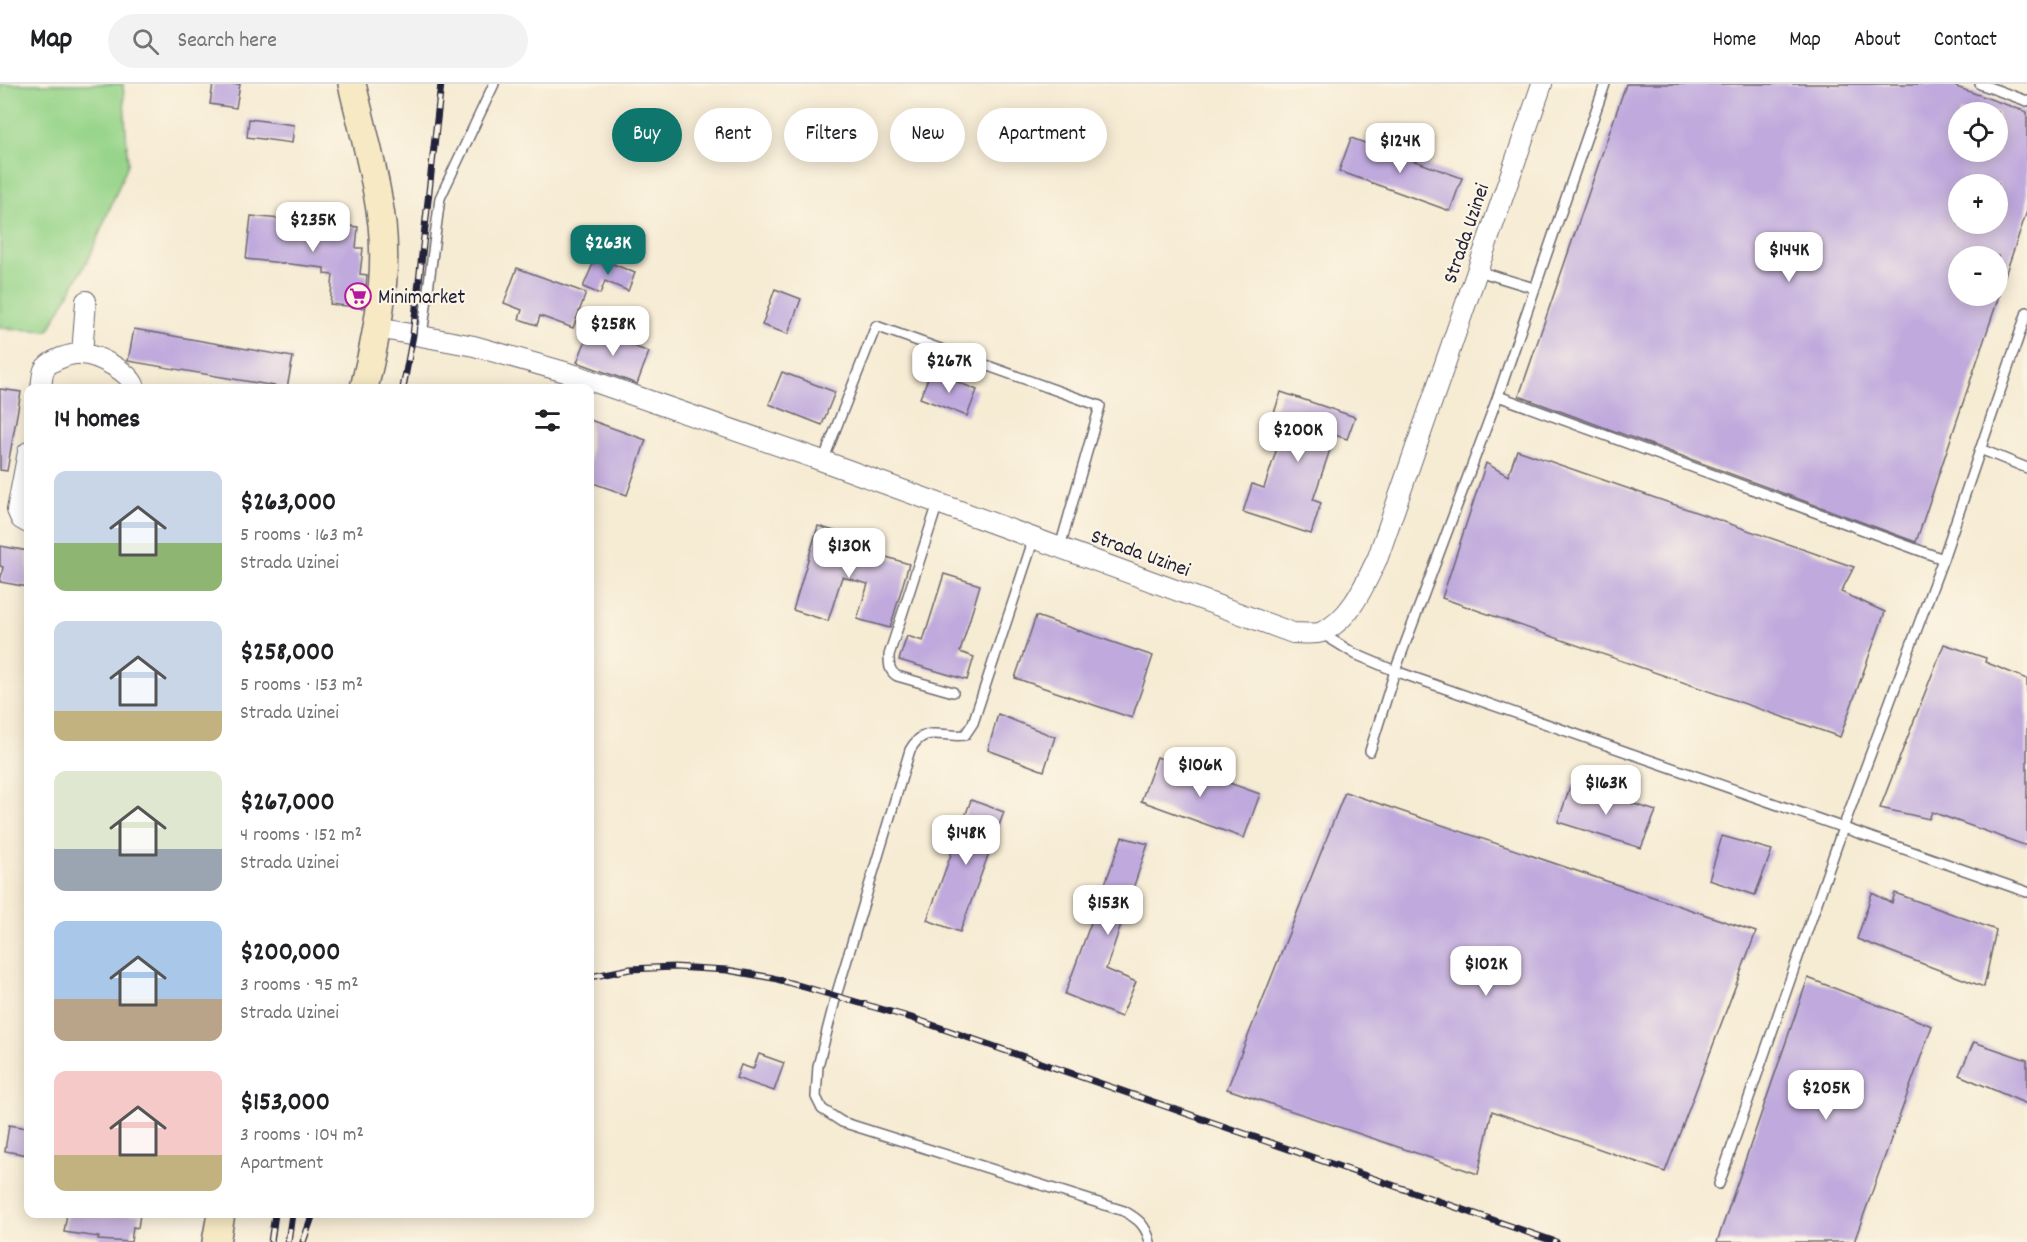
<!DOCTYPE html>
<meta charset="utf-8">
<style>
body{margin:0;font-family:Dekko,sans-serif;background:#f2f2f2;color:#202124;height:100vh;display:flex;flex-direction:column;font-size:22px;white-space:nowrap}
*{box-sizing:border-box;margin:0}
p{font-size:20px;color:#757577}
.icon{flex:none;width:33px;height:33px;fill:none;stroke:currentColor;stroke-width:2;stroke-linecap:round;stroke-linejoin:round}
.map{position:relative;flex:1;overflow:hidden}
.side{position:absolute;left:24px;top:300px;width:570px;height:834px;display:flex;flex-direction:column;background:#fff;border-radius:12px;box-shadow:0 3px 15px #0003}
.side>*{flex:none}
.top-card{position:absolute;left:612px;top:24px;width:570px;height:54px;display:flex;gap:12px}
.controls{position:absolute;left:1948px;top:18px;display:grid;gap:12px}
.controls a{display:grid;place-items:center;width:60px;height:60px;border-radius:50%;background:#fff;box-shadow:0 3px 15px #0003;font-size:30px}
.price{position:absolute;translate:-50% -51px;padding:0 14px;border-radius:12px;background:#fff;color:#222;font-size:20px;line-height:39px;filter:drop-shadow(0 2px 3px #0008)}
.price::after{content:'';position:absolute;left:50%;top:36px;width:18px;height:14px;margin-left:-9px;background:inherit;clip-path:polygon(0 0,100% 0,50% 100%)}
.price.current{background:#0f766e;color:#fff}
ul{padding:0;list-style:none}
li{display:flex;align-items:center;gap:18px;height:150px;padding:0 30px}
li span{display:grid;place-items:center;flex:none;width:168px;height:120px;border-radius:12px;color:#555}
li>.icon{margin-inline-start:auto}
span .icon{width:72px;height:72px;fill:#fffc;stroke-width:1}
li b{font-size:26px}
h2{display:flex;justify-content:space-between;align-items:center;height:72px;padding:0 30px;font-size:26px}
.tag{padding:0 21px;border-radius:27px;background:#fff;box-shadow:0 3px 15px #0003;font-size:21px;line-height:54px}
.tag.current{background:#0f766e;color:#fff}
header{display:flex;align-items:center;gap:36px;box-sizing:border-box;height:84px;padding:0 30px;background:#fff;border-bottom:2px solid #e0e0e0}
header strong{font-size:28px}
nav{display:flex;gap:33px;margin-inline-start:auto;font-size:21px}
.search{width:420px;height:54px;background:#f2f2f2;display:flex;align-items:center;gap:15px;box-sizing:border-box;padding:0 21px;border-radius:33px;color:#757577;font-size:22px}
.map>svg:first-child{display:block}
.green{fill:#96d489;stroke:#5c7b62;stroke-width:1.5}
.building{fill:#bfa9dd;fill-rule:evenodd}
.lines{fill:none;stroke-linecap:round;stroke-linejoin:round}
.lane-casing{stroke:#6c6870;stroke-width:12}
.street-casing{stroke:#6c6870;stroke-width:22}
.secondary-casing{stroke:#6c6870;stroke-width:30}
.lane{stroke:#fff;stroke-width:9}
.street{stroke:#fff;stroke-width:20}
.secondary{stroke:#f6e9c3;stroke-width:27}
.rail-casing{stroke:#22223b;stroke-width:7}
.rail{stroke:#fcf5e5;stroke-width:4.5;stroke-dasharray:14;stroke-linecap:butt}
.labels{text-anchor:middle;stroke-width:4.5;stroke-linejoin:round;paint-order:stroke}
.street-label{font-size:21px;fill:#22223b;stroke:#fcf5e5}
.poi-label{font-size:21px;fill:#22223b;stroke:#fcf5e5;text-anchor:start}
</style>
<header>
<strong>Map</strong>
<div class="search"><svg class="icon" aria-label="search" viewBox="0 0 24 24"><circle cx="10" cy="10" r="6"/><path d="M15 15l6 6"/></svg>Search here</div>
<nav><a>Home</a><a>Map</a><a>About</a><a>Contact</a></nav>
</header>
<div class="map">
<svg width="2027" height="1158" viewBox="0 0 2027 1158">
<rect width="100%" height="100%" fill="#fcf5e5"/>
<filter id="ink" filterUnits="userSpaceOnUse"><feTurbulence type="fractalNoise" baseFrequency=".0167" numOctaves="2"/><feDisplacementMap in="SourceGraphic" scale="12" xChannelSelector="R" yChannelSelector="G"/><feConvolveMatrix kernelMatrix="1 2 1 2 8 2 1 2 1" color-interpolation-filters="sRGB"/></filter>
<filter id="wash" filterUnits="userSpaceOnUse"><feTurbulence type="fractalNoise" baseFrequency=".008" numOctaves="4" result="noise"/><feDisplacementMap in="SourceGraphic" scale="24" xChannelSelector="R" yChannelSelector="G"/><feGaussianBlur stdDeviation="1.35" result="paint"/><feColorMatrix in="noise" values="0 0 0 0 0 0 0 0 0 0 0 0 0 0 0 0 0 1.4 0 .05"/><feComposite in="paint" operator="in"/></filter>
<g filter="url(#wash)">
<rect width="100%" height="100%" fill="#f6ebd3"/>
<path class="green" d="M 0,0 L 123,0 L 128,80 L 91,170 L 48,247 L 0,244 Z"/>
<g id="blocks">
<g class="building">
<path d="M 213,0 L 240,0 L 236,24 L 210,20 Z"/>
<path d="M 1626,0 L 1948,0 L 2027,28 L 2027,127 L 2000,206 L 1998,206 L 1998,172 L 1959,172 L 1959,212 L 1999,212 L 1916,458 L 1519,312 ZM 1959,28 L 1998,28 L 1998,68 L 1959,68 ZM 1959,100 L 1998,100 L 1998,140 L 1959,140 Z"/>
<path d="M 249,35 L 294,41 L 292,59 L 247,53 Z"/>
<path d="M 1351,54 L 1462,94 L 1450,127 L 1339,87 Z"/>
<path d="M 251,132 L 358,143 L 356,164 L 363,164 L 360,190 L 367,191 L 364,224 L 330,220 L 333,191 L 324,190 L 324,184 L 246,175 Z"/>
<path d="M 596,173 L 635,189 L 628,207 L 605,197 L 600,210 L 583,203 Z"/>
<path d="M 517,184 L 586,209 L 573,244 L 540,232 L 537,241 L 519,235 L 522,226 L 504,219 Z"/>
<path d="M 775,205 L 801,215 L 788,250 L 762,241 Z"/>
<path d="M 134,245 L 293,273 L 287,304 L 128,277 Z"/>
<path d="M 590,246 L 649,268 L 637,300 L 577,278 Z"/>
<path d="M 931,287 L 977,306 L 967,332 L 920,314 Z"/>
<path d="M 782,288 L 835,308 L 822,341 L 769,320 Z"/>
<path d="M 0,305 L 21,308 L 7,387 L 0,386 Z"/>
<path d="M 1281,308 L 1355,333 L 1347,355 L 1335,351 L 1313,416 L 1321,419 L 1311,450 L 1243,428 L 1252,400 L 1264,404 L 1285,340 L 1272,335 Z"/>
<path d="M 590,336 L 646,356 L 627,411 L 590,398 Z"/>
<path d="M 1517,366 L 1854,483 L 1841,508 L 1885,528 L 1840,653 L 1442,514 L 1486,379 L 1508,392 Z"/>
<path d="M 818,442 L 854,453 L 851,462 L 909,480 L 890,544 L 857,535 L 868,500 L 842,493 L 828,537 L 793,526 Z"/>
<path d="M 0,462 L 28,467 L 28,503 L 0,498 L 3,483 L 0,482 Z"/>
<path d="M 944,490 L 980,501 L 960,568 L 974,573 L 967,596 L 899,576 L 907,552 L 923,557 Z"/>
<path d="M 1036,532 L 1153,572 L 1132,634 L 1015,594 Z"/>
<path d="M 1944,560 L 1986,574 L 1985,578 L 2027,595 L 2027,762 L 1932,728 L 1929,735 L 1880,724 Z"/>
<path d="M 998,630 L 1055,653 L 1044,687 L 988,666 Z"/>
<path d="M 1157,673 L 1260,710 L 1244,754 L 1141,717 Z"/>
<path d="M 1571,700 L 1656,727 L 1641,764 L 1558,738 Z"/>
<path d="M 1345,708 L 1756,848 L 1665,1088 L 1492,1027 L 1478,1090 L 1227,1005 Z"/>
<path d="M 971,716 L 1004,728 L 960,848 L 927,836 Z"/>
<path d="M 1722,752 L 1772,766 L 1755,811 L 1709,796 Z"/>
<path d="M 1122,753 L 1148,760 L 1106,885 L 1136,898 L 1121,933 L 1065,910 Z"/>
<path d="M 1872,809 L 1892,819 L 1895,809 L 1996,846 L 1984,903 L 1857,855 Z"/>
<path d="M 1808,894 L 1932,942 L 1854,1158 L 1717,1158 Z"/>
<path d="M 1974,958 L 2027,976 L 2027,1020 L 1959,991 Z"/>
<path d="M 759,970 L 784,979 L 774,1007 L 736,994 L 741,981 L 753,985 Z"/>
<path d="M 9,1041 L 28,1044 L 28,1071 L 5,1067 Z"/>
<path d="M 67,1130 L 140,1130 L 138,1144 L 133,1143 L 131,1158 L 98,1156 L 99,1153 L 64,1148 Z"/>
</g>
</g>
</g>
<g filter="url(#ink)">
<use href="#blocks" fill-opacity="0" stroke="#6c6870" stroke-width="1.5"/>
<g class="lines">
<g class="lane-casing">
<g id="lane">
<path d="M 1980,0 L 2027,17"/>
<path d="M 1478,187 L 1534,204"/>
<path d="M 422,252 L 440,114 L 494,0"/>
<path d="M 1498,312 L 1943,475"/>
<path d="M 1980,365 L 2027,384"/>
<path d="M 823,377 L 876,242 L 1100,322 L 1060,463"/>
<path d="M 938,419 L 889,571 C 889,581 889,587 897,592 L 953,608"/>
<path d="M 1034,454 L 973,639 L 965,651 C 940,654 925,640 910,666 L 836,912 L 818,982 L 816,1013 L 822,1025 L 842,1038 L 1124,1127 C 1138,1135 1146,1141 1150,1158"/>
<path d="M 1321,549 L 1355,570 L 1395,587 L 2027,808"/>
<path d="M 1370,667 L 1395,587 L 1498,312 L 1605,0"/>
<path d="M 1719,1100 L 1843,744 L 1943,475 L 2027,228"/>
</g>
</g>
<g class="street-casing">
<g id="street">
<path d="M 378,244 L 474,262 L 572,290 L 823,377 L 1293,549 C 1301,549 1314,551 1322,548 C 1351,535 1365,500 1378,473 L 1542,0"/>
<path d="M 82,270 L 86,217"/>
<path d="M 41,304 C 42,299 42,291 44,286 C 49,276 72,269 82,270 C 98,271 132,289 135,304"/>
<path d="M 28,368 L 17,426 L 21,435 L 28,439"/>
</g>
</g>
<g class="secondary-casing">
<g id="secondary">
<path d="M 352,0 C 363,46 376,93 382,140 C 388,195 377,251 364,304"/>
<path d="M 216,1158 L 221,1130"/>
</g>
</g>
<use href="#lane" class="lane"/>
<use href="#street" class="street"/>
<use href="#secondary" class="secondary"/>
<g class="rail-casing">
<g id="rail">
<path d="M 403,304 L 413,251 L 441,0"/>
<path d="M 590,893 L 630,885 L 674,883 L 727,886 L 773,894 L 912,934 L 1556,1158"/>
<path d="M 271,1158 L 275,1130"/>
<path d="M 288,1158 L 292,1130"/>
<path d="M 303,1158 L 313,1130"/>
</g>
</g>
<use href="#rail" class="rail"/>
</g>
</g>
<defs>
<g id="supermarket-ring" transform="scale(1.35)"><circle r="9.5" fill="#fcf5e5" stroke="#b5179e" stroke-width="1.5"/><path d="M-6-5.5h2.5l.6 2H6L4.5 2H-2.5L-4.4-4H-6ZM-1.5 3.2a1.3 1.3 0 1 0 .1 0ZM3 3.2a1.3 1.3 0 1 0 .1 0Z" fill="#b5179e"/></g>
</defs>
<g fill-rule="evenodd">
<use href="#supermarket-ring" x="358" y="212"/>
</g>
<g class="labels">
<g class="street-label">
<text transform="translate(1465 149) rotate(-71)" y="7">Strada Uzinei</text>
<text transform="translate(1141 468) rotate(20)" y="7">Strada Uzinei</text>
</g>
<g class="poi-label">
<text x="378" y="219">Minimarket</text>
</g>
</g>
</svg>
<div class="controls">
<a><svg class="icon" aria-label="locate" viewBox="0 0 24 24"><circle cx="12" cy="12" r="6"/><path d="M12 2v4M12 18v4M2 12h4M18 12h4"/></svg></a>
<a>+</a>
<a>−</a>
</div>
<b class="price" style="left:1400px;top:90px">$124K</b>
<b class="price" style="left:313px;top:169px">$235K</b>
<b class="price current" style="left:608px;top:192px">$263K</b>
<b class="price" style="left:1789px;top:199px">$144K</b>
<b class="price" style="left:613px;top:273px">$258K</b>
<b class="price" style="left:949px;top:310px">$267K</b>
<b class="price" style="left:1298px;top:379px">$200K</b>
<b class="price" style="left:849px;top:495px">$130K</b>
<b class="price" style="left:1200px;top:714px">$106K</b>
<b class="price" style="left:1606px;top:732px">$163K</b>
<b class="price" style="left:966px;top:782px">$148K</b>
<b class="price" style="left:1108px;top:852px">$153K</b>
<b class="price" style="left:1486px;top:913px">$102K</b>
<b class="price" style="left:1826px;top:1037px">$205K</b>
<div class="top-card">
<a class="tag current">Buy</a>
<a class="tag">Rent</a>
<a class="tag">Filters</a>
<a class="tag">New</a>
<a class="tag">Apartment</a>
</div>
<section class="side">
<h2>14 homes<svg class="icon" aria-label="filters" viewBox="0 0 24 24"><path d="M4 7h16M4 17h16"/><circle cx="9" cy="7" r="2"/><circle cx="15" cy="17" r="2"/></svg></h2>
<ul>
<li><span style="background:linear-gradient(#c9d6e8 60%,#8fb573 0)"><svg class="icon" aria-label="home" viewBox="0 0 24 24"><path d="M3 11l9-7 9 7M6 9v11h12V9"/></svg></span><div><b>$263,000</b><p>5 rooms · 163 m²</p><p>Strada Uzinei</p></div></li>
<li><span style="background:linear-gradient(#c9d6e8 75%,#c2b280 0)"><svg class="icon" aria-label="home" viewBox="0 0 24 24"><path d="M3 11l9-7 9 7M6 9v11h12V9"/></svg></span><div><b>$258,000</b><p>5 rooms · 153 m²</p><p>Strada Uzinei</p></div></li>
<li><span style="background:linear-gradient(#dfe7d0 65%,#9aa5b1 0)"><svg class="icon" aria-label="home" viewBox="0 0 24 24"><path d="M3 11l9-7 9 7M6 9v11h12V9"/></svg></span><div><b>$267,000</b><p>4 rooms · 152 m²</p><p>Strada Uzinei</p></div></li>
<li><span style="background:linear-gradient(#a9c7e8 65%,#b9a48a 0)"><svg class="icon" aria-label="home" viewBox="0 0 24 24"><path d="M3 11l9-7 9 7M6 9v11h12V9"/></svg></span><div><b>$200,000</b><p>3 rooms · 95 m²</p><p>Strada Uzinei</p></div></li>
<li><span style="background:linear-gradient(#f6c9c9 70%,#c2b280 0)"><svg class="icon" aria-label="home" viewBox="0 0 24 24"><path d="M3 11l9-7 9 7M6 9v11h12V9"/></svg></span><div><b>$153,000</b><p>3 rooms · 104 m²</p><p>Apartment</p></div></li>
</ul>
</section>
</div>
